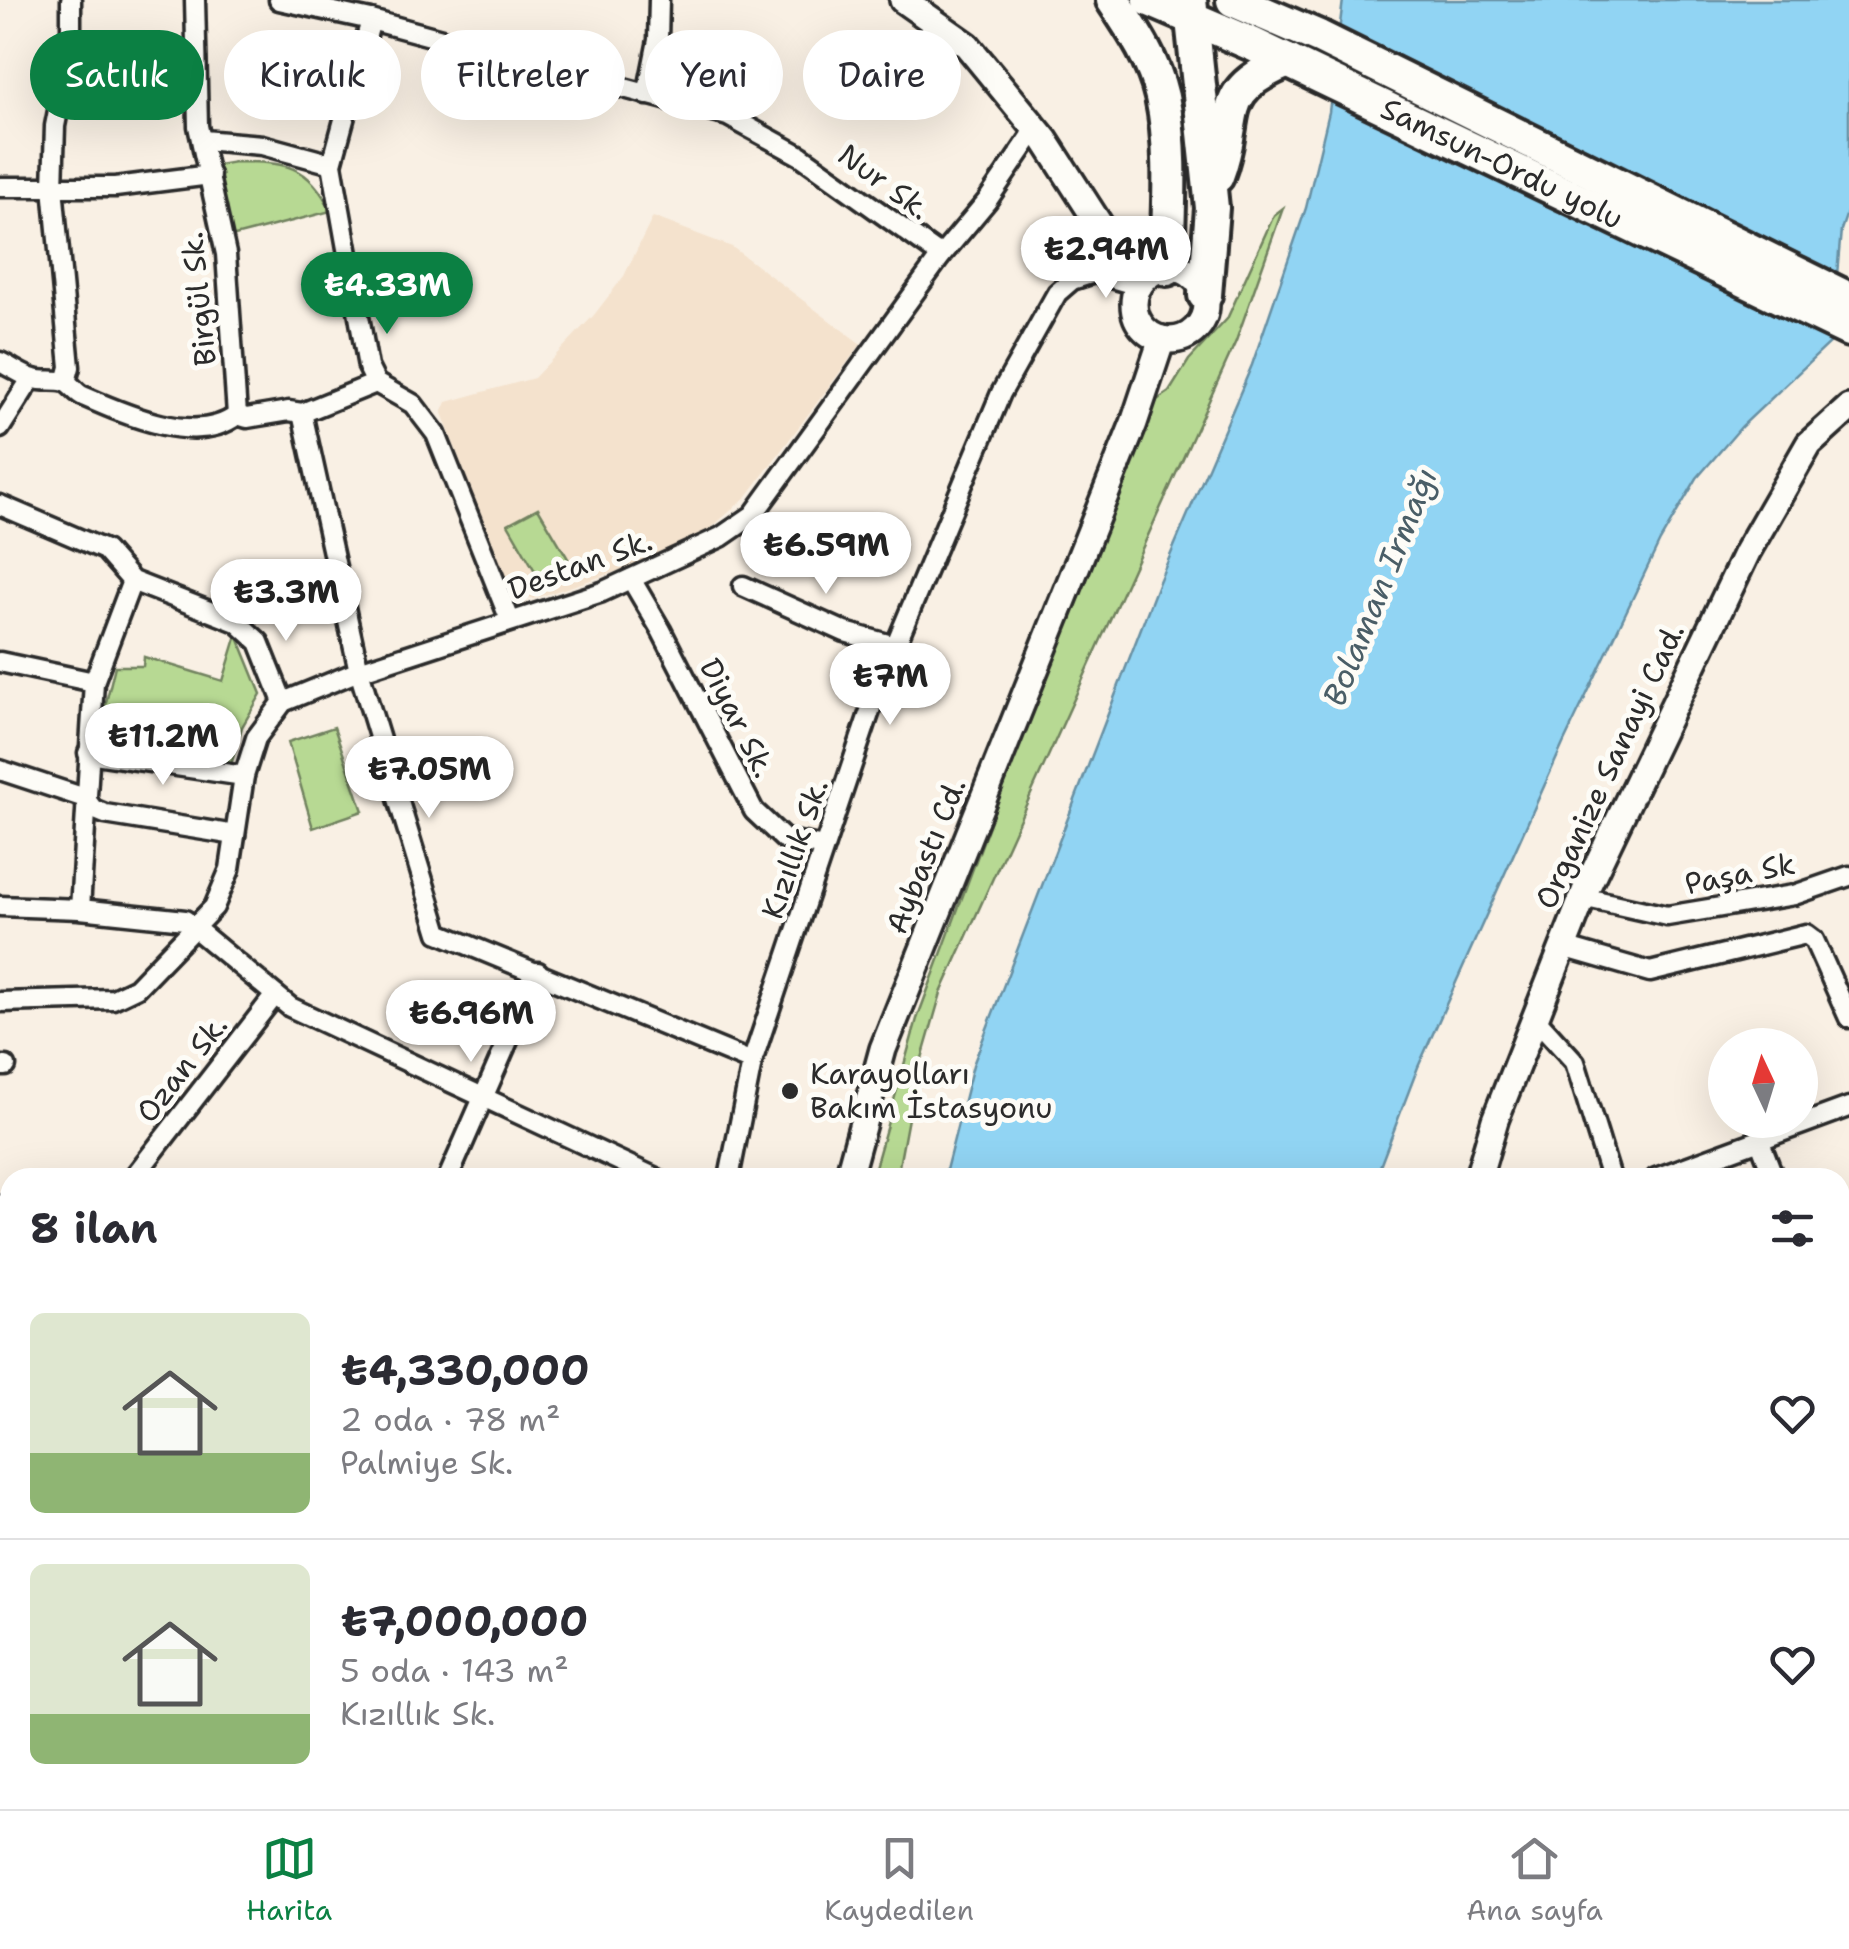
<!DOCTYPE html>
<html lang="tr">
<meta charset="utf-8">
<style>
body{margin:0;font-family:"Shantell Sans",sans-serif;background:#f2f2f3;color:#2b2b33;height:100vh;display:flex;flex-direction:column;font-size:38px;white-space:nowrap}
*{box-sizing:border-box;margin:0}
p{font-size:32px;color:#7c7c81}
.icon{flex:none;width:55px;height:55px;fill:none;stroke:currentColor;stroke-width:2;stroke-linecap:round;stroke-linejoin:round}
.map{position:relative;flex:1;overflow:hidden}
.panel{position:absolute;left:0px;top:1168px;width:1850px;height:642px;display:flex;flex-direction:column;background:#fff;border-radius:30px 30px 0 0;box-shadow:0 10px 40px #0002}
.panel>*{flex:none}
.hud{position:absolute;left:30px;top:30px;width:1000px;height:90px;display:flex;gap:20px}
.needle{width:65px;rotate:356deg}
.tools{position:absolute;left:1708px;top:1028px;display:grid;gap:20px}
.tools a{display:grid;place-items:center;width:110px;height:110px;border-radius:50%;background:#fff;box-shadow:0 10px 40px #0002;font-size:50px}
.price{position:absolute;translate:-50% -85px;padding:0 22px;border-radius:35px;background:#fff;color:#222;font-size:32px;line-height:65px;filter:drop-shadow(0 2px 5px #0008)}
.price::after{content:'';position:absolute;left:50%;top:60px;width:30px;height:22px;margin-left:-15px;background:inherit;clip-path:polygon(0 0,100% 0,50% 100%)}
.price.active{background:#0b8043;color:#fff}
ul{padding:0;list-style:none}
li{display:flex;align-items:center;gap:30px;height:250px;padding:0 30px}
li+li{border-top:2px solid #e1e1e2}
li span{display:grid;place-items:center;flex:none;width:280px;height:200px;border-radius:15px;color:#555}
li>.icon{margin-inline-start:auto}
span .icon{width:120px;height:120px;fill:#fffc;stroke-width:1}
li b{font-size:42px}
h2{display:flex;justify-content:space-between;align-items:center;height:120px;padding:0 30px;font-size:42px}
.tag{padding:0 35px;border-radius:45px;background:#fff;box-shadow:0 10px 40px #0002;font-size:35px;line-height:90px}
.tag.active{background:#0b8043;color:#fff}
.tabs{display:flex;justify-content:space-around;align-items:center;height:140px;border-top:2px solid #e1e1e2;background:#fff;font-size:28px;color:#7c7c81}
.tabs a{display:grid;justify-items:center;gap:5px}
.tabs .active{color:#0b8043}
.map>svg:first-child{display:block}
.built{fill:#f4e2cd}
.green{fill:#b7d993;stroke:#71825f;stroke-width:2.5}
.water{fill:#91d4f3;stroke:#6890a3;stroke-width:2.5}
.lines{fill:none;stroke-linecap:round;stroke-linejoin:round}
.street-casing{stroke:#2b2b2b;stroke-width:25}
.secondary-casing{stroke:#2b2b2b;stroke-width:32}
.highway-casing{stroke:#2b2b2b;stroke-width:40}
.street{stroke:#fdfcf7;stroke-width:18}
.secondary{stroke:#fdfcf7;stroke-width:25}
.highway{stroke:#fdfcf7;stroke-width:32}
.poi-dot{fill:#2b2b2b;stroke:#fdfcf7;stroke-width:4}
.labels{text-anchor:middle;stroke-width:10;stroke-linejoin:round;paint-order:stroke}
.street-label{font-size:30px;fill:#2b2b2b;stroke:#fdfcf7}
.poi-label{font-size:30px;fill:#2b2b2b;stroke:#fdfcf7;text-anchor:start}
.water-label{font-size:32px;font-style:italic;fill:#4a5e67;stroke:#fdfcf7}
</style>
<div class="map">
<svg width="1849" height="1809" viewBox="0 0 1849 1809">
<rect width="100%" height="100%" fill="#f9f0e4"/>
<filter id="ink" filterUnits="userSpaceOnUse"><feTurbulence type="fractalNoise" baseFrequency=".01" numOctaves="2"/><feDisplacementMap in="SourceGraphic" scale="20" xChannelSelector="R" yChannelSelector="G"/><feConvolveMatrix kernelMatrix="1 2 1 2 8 2 1 2 1" color-interpolation-filters="sRGB"/></filter>
<g filter="url(#ink)">
<path class="built" d="M 653,217 L 732,247 L 861,344 L 747,496 L 710,529 L 645,562 L 533,599 L 506,583 L 442,413 L 447,402 L 534,378 L 594,315 L 624,276 Z"/>
<g class="green">
<path d="M 235,162 C 283,162 309,163 331,211 L 231,237 L 218,165 Z"/>
<path d="M 1283,208 L 1236,341 L 941,993 L 914,1086 L 897,1177 L 872,1178 L 917,1019 L 1043,680 L 1157,400 L 1169,392 L 1189,360 L 1227,319 L 1274,215 Z"/>
<path d="M 538,508 L 573,567 L 542,583 L 508,524 Z"/>
<path d="M 237,635 L 261,694 L 242,727 L 231,765 L 109,752 L 97,739 L 115,666 L 143,666 L 144,657 L 223,681 Z"/>
<path d="M 334,727 L 363,811 L 313,828 L 288,742 Z"/>
</g>
<g class="water">
<path d="M 1343,0 L 1849,0 L 1849,207 L 1841,230 L 1831,342 L 1742,426 L 1697,478 L 1660,541 L 1563,744 L 1418,1067 L 1376,1177 L 944,1178 L 973,1065 L 1158,584 L 1252,365 L 1306,208 L 1329,112 Z"/>
<path d="M 827,1800 L 1232,1800 L 1230,1809 L 826,1809 Z"/>
</g>
<g class="lines">
<g class="street-casing">
<g id="street">
<path d="M 195,0 L 198,126 L 226,254 L 237,415"/>
<path d="M 279,0 L 371,20 L 728,116 L 801,156 L 941,256"/>
<path d="M 371,20 L 332,164 L 368,367 L 376,383 L 413,404 L 436,434 L 510,620"/>
<path d="M 647,95 L 658,40 L 659,0"/>
<path d="M 203,140 L 262,145 L 332,164"/>
<path d="M 0,187 L 115,187 L 210,175"/>
<path d="M 0,362 C 11,367 23,376 34,379 C 44,382 56,379 65,382 C 72,385 76,393 83,396 C 124,414 197,447 237,415 L 247,418 L 289,411 L 302,413 L 376,383"/>
<path d="M 66,382 L 70,367 L 53,187 L 55,126 L 71,45 L 71,0"/>
<path d="M 302,413 L 359,671 L 439,933 L 752,1062"/>
<path d="M 0,428 L 31,379"/>
<path d="M 0,505 L 105,550 L 132,581 L 237,622 L 259,642 L 283,702"/>
<path d="M 631,579 L 661,630 L 754,811 L 784,839 L 824,847"/>
<path d="M 743,586 L 845,632 L 895,646"/>
<path d="M 0,662 L 94,682"/>
<path d="M 88,753 L 244,776"/>
<path d="M 0,770 L 85,798 L 93,809 L 105,814 L 235,835"/>
<path d="M 1582,897 L 1667,916 L 1794,895 L 1849,876"/>
<path d="M 0,906 L 80,909 L 185,920 L 290,1007 L 656,1178"/>
<path d="M 80,909 L 94,682 L 132,581"/>
<path d="M 1563,947 L 1650,972 L 1806,934 L 1814,940 L 1849,1018"/>
<path d="M 0,1002 L 113,999 L 136,988 L 214,907 L 230,869 L 244,776 L 256,738 L 283,702 L 359,671 L 602,592 L 721,537 L 753,515 L 941,256 L 987,201 L 1036,129"/>
<path d="M 1535,1018 L 1575,1062 L 1611,1178"/>
<path d="M 0,1066 L 6,1066"/>
<path d="M 1759,1139 L 1774,1178"/>
<path d="M 133,1178 L 275,995"/>
<path d="M 448,1178 L 538,972"/>
<path d="M 729,1178 L 752,1062 L 878,687 L 1001,393 L 1057,293 L 1072,280 L 1094,273 L 1139,286"/>
<path d="M 1656,1178 L 1849,1107"/>
<path d="M 0,1205 L 10,1203"/>
<path d="M 1840,1276 L 1849,1272"/>
<path d="M 0,1333 L 10,1334"/>
<path d="M 0,1356 L 10,1392"/>
<path d="M 0,1565 L 10,1569"/>
<path d="M 0,1691 L 10,1696"/>
<path d="M 0,1786 L 10,1782"/>
<path d="M 108,1800 L 128,1809"/>
<path d="M 237,1800 L 257,1809"/>
<path d="M 504,1800 L 523,1809"/>
<path d="M 1780,1800 L 1798,1809"/>
<path d="M 344,1809 L 349,1800"/>
</g>
</g>
<g class="secondary-casing">
<g id="secondary">
<path d="M 903,0 L 967,45 L 1045,140 L 1139,286"/>
<circle cx="1170" cy="304" r="36"/>
<path d="M 848,1178 L 883,1049 L 1134,423 L 1162,339"/>
<path d="M 1478,1178 L 1495,1120 L 1586,889 L 1747,552 L 1809,444 L 1849,408"/>
<path d="M 692,1809 L 694,1800"/>
<path d="M 1330,1809 L 1332,1800"/>
</g>
</g>
<g class="highway-casing">
<g id="highway">
<path d="M 1113,0 C 1133,30 1154,61 1162,97 C 1174,152 1168,212 1167,269"/>
<path id="s1" d="M 1150,0 L 1252,44 L 1849,330"/>
<path d="M 1190,0 L 1212,208 L 1205,295"/>
<path d="M 1233,0 L 1319,37 L 1849,299"/>
<path d="M 1217,176 C 1241,114 1212,92 1288,61"/>
</g>
</g>
<use href="#street" class="street"/>
<use href="#secondary" class="secondary"/>
<use href="#highway" class="highway"/>
</g>
</g>
<circle class="poi-dot" cx="790" cy="1091" r="10"/>
<g class="labels">
<g class="street-label">
<text dy="10" stroke="none"><textPath href="#s1" startOffset="388">Samsun-Ordu yolu</textPath></text>
<text transform="translate(884 182) rotate(36)" y="10">Nur Sk.</text>
<text transform="translate(199 299) rotate(-96)" y="10">Birgül Sk.</text>
<text transform="translate(580 565) rotate(-20)" y="10">Destan Sk.</text>
<text transform="translate(737 718) rotate(63)" y="10">Diyar Sk.</text>
<text transform="translate(1610 766) rotate(-65)" y="10">Organize Sanayi Cad.</text>
<text transform="translate(795 849) rotate(-71)" y="10">Kızıllık Sk.</text>
<text transform="translate(926 856) rotate(-68)" y="10">Aybastı Cd.</text>
<text transform="translate(1740 874) rotate(-11)" y="10">Paşa Sk</text>
<text transform="translate(182 1069) rotate(-52)" y="10">Ozan Sk.</text>
</g>
<g class="poi-label">
<text x="810" y="1084">Karayolları<tspan x="810" dy="34">Bakım İstasyonu</tspan></text>
</g>
<g class="water-label">
<text transform="translate(1380 587) rotate(-68)" y="11">Bolaman Irmağı</text>
</g>
</g>
</svg>
<div class="tools">
<a><svg class="needle" viewBox="-14 -14 28 28"><path d="M0-13l5 13h-10z" fill="#e53935"/><path d="M0 13l5-13h-10z" fill="#7c7c81"/></svg></a>
</div>
<b class="price" style="left:1106px;top:301px">₺2.94M</b>
<b class="price active" style="left:387px;top:337px">₺4.33M</b>
<b class="price" style="left:826px;top:597px">₺6.59M</b>
<b class="price" style="left:286px;top:644px">₺3.3M</b>
<b class="price" style="left:890px;top:728px">₺7M</b>
<b class="price" style="left:163px;top:788px">₺11.2M</b>
<b class="price" style="left:429px;top:821px">₺7.05M</b>
<b class="price" style="left:471px;top:1065px">₺6.96M</b>
<div class="hud">
<a class="tag active">Satılık</a>
<a class="tag">Kiralık</a>
<a class="tag">Filtreler</a>
<a class="tag">Yeni</a>
<a class="tag">Daire</a>
</div>
<section class="panel">
<h2>8 ilan<svg class="icon" aria-label="filters" viewBox="0 0 24 24"><path d="M4 7h16M4 17h16"/><circle cx="9" cy="7" r="2"/><circle cx="15" cy="17" r="2"/></svg></h2>
<ul>
<li><span style="background:linear-gradient(#dfe7d0 70%,#8fb573 0)"><svg class="icon" aria-label="home" viewBox="0 0 24 24"><path d="M3 11l9-7 9 7M6 9v11h12V9"/></svg></span><div><b>₺4,330,000</b><p>2 oda · 78 m²</p><p>Palmiye Sk.</p></div><svg class="icon" aria-label="heart" viewBox="0 0 24 24"><path d="M12 20l-8-8c-3-5 5-10 8-4 3-6 11-1 8 4z"/></svg></li>
<li><span style="background:linear-gradient(#dfe7d0 75%,#8fb573 0)"><svg class="icon" aria-label="home" viewBox="0 0 24 24"><path d="M3 11l9-7 9 7M6 9v11h12V9"/></svg></span><div><b>₺7,000,000</b><p>5 oda · 143 m²</p><p>Kızıllık Sk.</p></div><svg class="icon" aria-label="heart" viewBox="0 0 24 24"><path d="M12 20l-8-8c-3-5 5-10 8-4 3-6 11-1 8 4z"/></svg></li>
</ul>
</section>
</div>
<nav class="tabs">
<a class="active"><svg class="icon" aria-label="map" viewBox="0 0 24 24"><path d="M3 6l6-2 6 2 6-2v14l-6 2-6-2-6 2zM9 4v14M15 6v14"/></svg>Harita</a>
<a><svg class="icon" aria-label="saved" viewBox="0 0 24 24"><path d="M7 4h10v16l-5-4-5 4z"/></svg>Kaydedilen</a>
<a><svg class="icon" aria-label="home" viewBox="0 0 24 24"><path d="M3 11l9-7 9 7M6 9v11h12V9"/></svg>Ana sayfa</a>
</nav>
